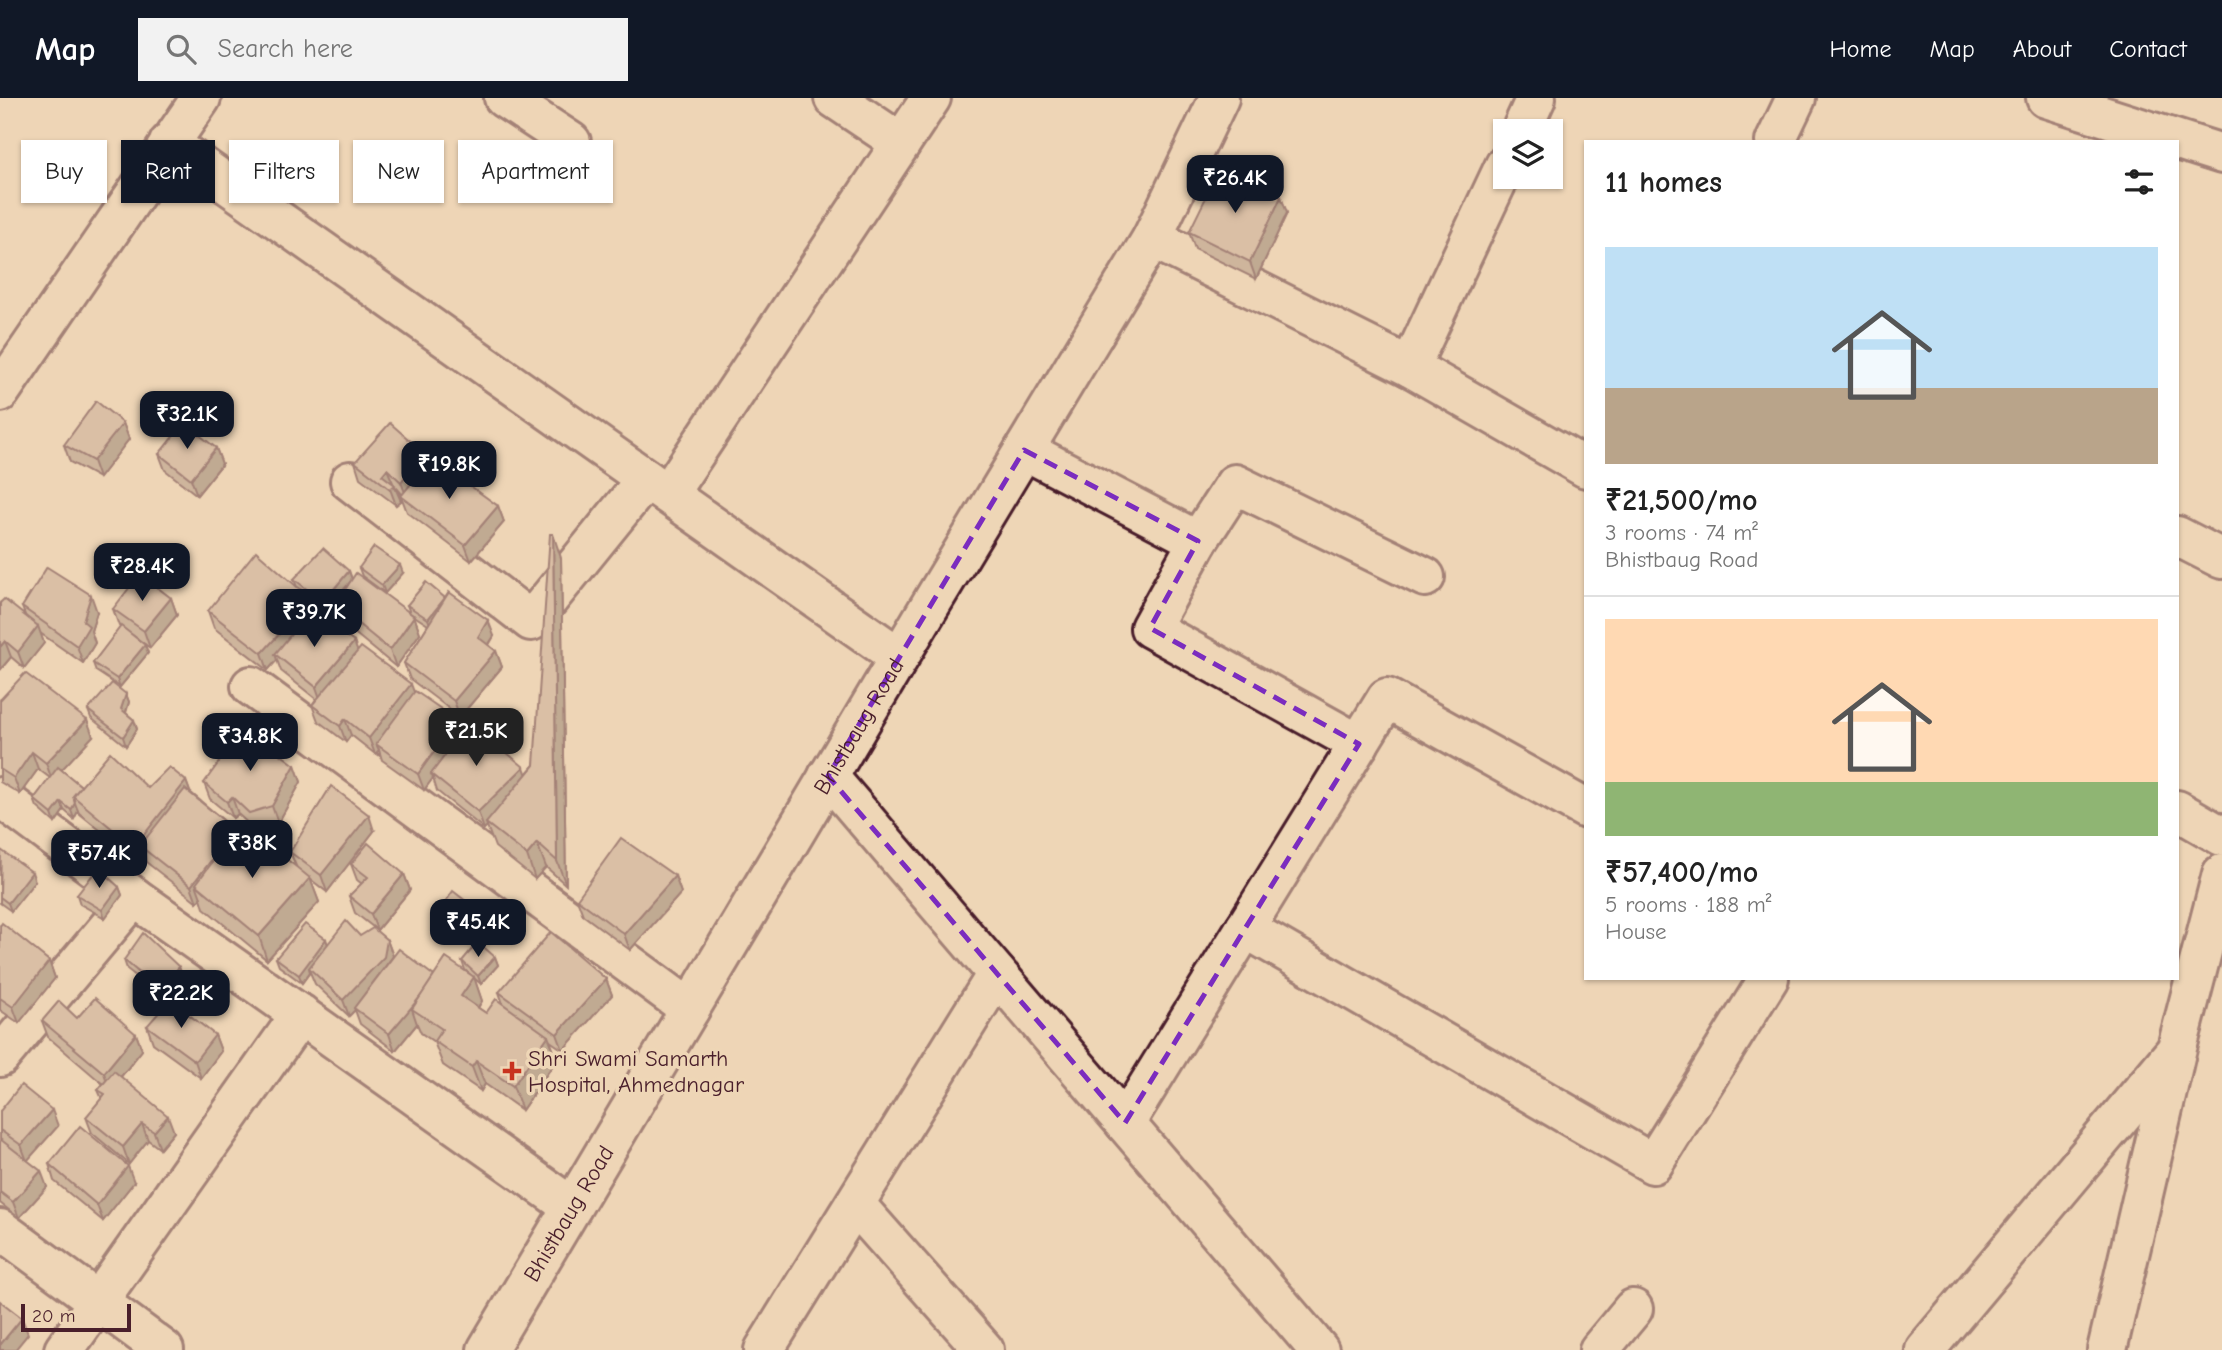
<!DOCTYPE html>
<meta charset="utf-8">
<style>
body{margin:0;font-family:"Comic Neue",sans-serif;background:#f2f2f2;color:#222;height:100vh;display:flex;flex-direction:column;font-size:26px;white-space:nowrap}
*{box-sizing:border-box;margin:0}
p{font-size:23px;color:#767676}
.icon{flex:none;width:38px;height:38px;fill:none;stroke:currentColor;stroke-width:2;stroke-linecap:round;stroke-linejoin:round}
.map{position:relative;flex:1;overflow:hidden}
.side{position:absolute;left:1584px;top:42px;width:595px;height:840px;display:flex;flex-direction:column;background:#fff;border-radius:0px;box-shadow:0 2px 5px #0004}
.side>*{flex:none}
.banner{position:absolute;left:21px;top:42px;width:665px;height:63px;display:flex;gap:14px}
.buttons{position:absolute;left:1493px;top:21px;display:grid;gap:14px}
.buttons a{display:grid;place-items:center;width:70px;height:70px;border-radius:0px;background:#fff;box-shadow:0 2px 5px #0004;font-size:35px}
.scale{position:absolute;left:21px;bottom:18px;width:110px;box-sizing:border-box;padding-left:7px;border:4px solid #4a1f2b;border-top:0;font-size:19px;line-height:24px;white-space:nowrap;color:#4a1f2b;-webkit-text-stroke:5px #eed6b6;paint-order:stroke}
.price{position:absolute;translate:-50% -60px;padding:0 16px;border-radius:14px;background:#111827;color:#fff;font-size:23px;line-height:46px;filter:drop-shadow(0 2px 4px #0008)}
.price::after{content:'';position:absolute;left:50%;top:42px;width:21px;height:16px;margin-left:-10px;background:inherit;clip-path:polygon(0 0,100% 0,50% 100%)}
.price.current{background:#222;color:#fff}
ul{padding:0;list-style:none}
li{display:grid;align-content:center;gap:14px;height:371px;padding:0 21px}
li+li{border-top:2px solid #e0e0e0}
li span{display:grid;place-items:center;height:217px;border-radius:0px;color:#555}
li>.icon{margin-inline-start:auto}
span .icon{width:126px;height:126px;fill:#fffc;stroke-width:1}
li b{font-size:30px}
h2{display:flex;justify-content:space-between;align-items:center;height:84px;padding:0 21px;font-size:30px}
.tag{padding:0 24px;border-radius:0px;background:#fff;box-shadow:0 2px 5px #0004;font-size:24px;line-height:63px}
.tag.current{background:#111827;color:#fff}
header{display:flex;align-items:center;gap:42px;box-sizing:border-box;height:98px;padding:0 35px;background:#111827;color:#fff}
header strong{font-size:33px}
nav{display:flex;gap:38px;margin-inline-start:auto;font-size:24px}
.search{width:490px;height:63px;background:#f2f2f2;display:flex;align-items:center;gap:18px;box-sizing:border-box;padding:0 24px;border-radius:0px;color:#767676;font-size:26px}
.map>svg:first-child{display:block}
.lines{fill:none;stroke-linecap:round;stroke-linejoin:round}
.minor-casing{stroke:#4a1f2b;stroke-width:44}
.minor{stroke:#eed6b6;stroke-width:38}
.wall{fill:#a78e7d;stroke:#4a1f2b;stroke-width:2}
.shaded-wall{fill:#887466;stroke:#4a1f2b;stroke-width:2}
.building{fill:#c2a591;stroke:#4a1f2b;stroke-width:2}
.marked{fill:none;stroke:#7b2cbf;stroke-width:5;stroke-dasharray:14 9;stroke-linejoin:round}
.poi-dot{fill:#c8321e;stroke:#eed6b6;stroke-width:2.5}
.labels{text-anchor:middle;stroke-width:7;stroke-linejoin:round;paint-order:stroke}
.street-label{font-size:23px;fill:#4a1f2b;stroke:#eed6b6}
.poi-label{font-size:23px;fill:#4a1f2b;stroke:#eed6b6;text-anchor:start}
</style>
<header>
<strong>Map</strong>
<div class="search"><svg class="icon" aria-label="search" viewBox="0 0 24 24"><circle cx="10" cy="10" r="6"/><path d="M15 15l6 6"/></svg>Search here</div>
<nav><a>Home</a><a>Map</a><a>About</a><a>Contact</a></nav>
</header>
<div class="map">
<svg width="2222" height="1252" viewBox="0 0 2222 1252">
<rect width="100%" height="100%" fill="#eed6b6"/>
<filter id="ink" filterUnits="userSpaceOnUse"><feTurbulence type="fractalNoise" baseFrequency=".0143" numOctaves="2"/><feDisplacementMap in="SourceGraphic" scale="14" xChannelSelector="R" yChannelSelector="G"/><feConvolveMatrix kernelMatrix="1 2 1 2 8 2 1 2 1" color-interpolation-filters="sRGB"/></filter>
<g filter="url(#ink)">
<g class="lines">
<g class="minor-casing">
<g id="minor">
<path d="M 504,0 L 571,44"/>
<path d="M 834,0 L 901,45"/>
<path d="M 2046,0 L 2222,56"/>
<path d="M 1521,33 L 1536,0"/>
<path d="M 1775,44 L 1796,0"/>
<path d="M 169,45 L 899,559"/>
<path d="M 1152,140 L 1410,269 L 1586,370"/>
<path d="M 1410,269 L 1505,67"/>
<path d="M 0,294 L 201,0"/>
<path d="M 1024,352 L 1198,443 L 1150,530 L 1359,646"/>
<path d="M 350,383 L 531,523 L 646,381"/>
<path d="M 668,396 L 931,0"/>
<path d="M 2177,438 L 2222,461"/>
<path d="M 1198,443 L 1235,386 L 1425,479"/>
<path d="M 251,588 L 690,911"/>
<path d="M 828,678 L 1319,1252"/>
<path d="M 0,699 L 134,799"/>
<path d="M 2177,712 L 2222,738"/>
<path d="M 1245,830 L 1653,1066 L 1769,880"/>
<path d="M 0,959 L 134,799 L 572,1109"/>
<path d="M 1125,1025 L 1387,600 L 1586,711"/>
<path d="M 855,1106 L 984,1252"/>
<path d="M 0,1131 L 164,1252"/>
<path d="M 64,1252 L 301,916"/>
<path id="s1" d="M 487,1252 L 928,511 L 1152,140 L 1219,0"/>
<path d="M 764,1252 L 997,876"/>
<path d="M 1599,1252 L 1633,1211"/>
<path d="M 1925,1252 L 2173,956"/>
<path d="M 2107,1252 L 2177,950 L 2222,776"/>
</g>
</g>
<use href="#minor" class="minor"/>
</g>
<g class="wall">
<path d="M 1281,99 L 1287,115 L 1256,181 L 1195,151 L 1189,134 Z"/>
<path d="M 123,325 L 129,341 L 99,380 L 70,364 L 64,347 Z"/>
<path d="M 216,350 L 222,366 L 197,397 L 165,372 L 159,356 Z"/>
<path d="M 355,364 L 427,365 L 498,408 L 504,424 L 471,463 L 407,414 L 401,398 L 402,396 L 396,389 L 401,403 L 396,407 L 360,380 Z"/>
<path d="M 561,460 L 566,787 L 546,769 L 535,781 L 495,749 L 487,728 L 484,731 L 437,693 L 433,680 L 424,692 L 382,662 L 379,652 L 375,656 L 351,637 L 346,644 L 318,623 L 312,607 L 316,601 L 281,573 L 277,562 L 268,572 L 214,530 L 208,513 L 297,489 L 294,481 L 349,473 L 352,481 L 414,518 L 420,535 L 396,569 L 341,524 L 335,507 L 351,483 L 326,512 L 298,489 L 311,501 L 317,518 L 354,544 L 357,554 L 414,595 L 457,622 L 462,636 L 526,676 L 534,667 Z"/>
<path d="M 359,470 L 403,475 L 385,495 L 362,478 Z"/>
<path d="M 171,500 L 177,517 L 150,550 L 131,536 L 145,547 L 148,555 L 120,589 L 96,573 L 93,565 L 121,529 L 119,528 L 113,511 Z"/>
<path d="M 445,500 L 494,538 L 489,547 L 496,553 L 502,569 L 460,619 L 410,581 L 404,565 L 428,527 L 410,515 L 407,507 Z"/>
<path d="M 0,505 L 25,517 L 22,509 L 97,514 L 91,533 L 95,545 L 83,565 L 40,535 L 44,545 L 24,570 L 11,559 L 1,571 L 0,570 Z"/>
<path d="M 126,596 L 129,604 L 126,615 L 134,622 L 137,631 L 126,648 L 91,620 L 88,612 Z"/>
<path d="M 0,602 L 93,638 L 61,672 L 81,688 L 148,690 L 186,683 L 190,694 L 235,732 L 296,768 L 290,754 L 374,733 L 327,794 L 310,781 L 319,804 L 267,862 L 204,810 L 201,800 L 197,804 L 146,764 L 145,760 L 134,773 L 116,759 L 110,743 L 111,741 L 79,715 L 78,713 L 74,721 L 64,712 L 55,725 L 37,709 L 34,701 L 50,680 L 38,671 L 20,696 L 0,684 Z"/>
<path d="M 295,667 L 301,684 L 278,725 L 255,732 L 238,716 L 233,720 L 210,701 L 204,685 Z"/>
<path d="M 0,753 L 35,783 L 11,813 L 0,805 Z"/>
<path d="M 351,766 L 404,776 L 410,792 L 377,832 L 355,815 L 349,798 L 362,786 L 357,782 Z"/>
<path d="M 675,778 L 681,795 L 630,852 L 583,817 L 577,801 Z"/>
<path d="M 119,789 L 122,797 L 105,820 L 80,806 L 77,797 Z"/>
<path d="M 440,812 L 480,814 L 483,822 L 467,840 L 443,820 Z"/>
<path d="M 0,828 L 49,863 L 55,880 L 19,925 L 0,912 Z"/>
<path d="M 360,838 L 387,842 L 393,858 L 434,878 L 473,879 L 465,872 L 462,863 L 495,859 L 498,867 L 481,886 L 474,880 L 482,903 L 478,910 L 486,915 L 503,906 L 499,894 L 606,881 L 612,897 L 563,952 L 550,943 L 557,961 L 522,1012 L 485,986 L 481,993 L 443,967 L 434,944 L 421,935 L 417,926 L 395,953 L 360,926 L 355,912 L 349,918 L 315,886 L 310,874 L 302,885 L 279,868 L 276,860 L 326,841 L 327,847 Z"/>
<path d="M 124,862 L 179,869 L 182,877 L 163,900 L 127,871 Z"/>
<path d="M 77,920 L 136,936 L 142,952 L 121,979 L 174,1034 L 160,1051 L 148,1042 L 129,1066 L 92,1035 L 86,1019 L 102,1001 L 98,992 L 103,986 L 48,939 L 42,923 Z"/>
<path d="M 147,928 L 215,937 L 221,953 L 201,980 L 153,945 Z"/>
<path d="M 0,1013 L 58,1028 L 27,1062 L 47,1089 L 19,1120 L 0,1105 Z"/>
<path d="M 49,1066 L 134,1084 L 103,1123 L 54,1083 Z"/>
</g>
<g class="shaded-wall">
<path d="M 1281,99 L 1287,115 L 1256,181 L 1250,164 Z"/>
<path d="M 123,325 L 129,341 L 99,380 L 93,363 Z"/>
<path d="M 216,350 L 222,366 L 197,397 L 191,381 Z"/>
<path d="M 423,354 L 429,370 L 407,400 L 401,384 Z"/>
<path d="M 387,371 L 401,403 L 396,407 L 390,391 L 382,377 Z"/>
<path d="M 498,408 L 504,424 L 471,463 L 465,447 Z"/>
<path d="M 553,436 L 561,460 L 566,787 L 557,763 Z"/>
<path d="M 400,467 L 403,475 L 385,495 L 382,487 Z"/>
<path d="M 349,473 L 352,482 L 326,512 L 323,504 Z"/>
<path d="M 91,497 L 97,514 L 91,533 L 95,545 L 83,565 L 77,548 L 83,523 Z"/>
<path d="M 171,500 L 177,517 L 150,550 L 144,533 Z"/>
<path d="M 445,500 L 431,529 L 428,521 Z"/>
<path d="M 311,501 L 317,518 L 275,556 L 277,562 L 268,572 L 262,555 Z"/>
<path d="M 414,518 L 420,535 L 396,569 L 390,552 Z"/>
<path d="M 488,522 L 494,538 L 483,555 L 478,539 Z"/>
<path d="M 38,528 L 44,545 L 24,570 L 18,554 Z"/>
<path d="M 5,543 L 11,559 L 1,571 L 0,567 L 0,549 Z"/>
<path d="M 354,544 L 360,560 L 322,606 L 316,589 Z"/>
<path d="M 145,547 L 148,555 L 120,589 L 117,581 Z"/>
<path d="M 496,553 L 502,569 L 460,619 L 454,603 Z"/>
<path d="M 411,586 L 417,602 L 376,646 L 379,652 L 375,656 L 369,640 Z"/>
<path d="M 126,596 L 129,604 L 124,619 L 121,611 Z"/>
<path d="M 345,621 L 351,637 L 346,644 L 340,628 Z"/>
<path d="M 87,622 L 93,638 L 52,682 L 46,665 Z"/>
<path d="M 134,622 L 137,631 L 126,648 L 123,639 Z"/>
<path d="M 457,622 L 463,639 L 431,676 L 433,680 L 424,692 L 418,676 Z"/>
<path d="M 32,654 L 38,671 L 20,696 L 14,680 Z"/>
<path d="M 295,667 L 301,684 L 278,725 L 272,708 Z"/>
<path d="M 524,669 L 530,686 L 486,725 L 487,728 L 484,731 L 478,714 Z"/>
<path d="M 186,683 L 192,699 L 140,748 L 145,760 L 134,773 L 128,757 Z"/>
<path d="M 232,699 L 238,716 L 233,720 L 227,704 Z"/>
<path d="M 61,704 L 64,712 L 55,725 L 52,716 Z"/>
<path d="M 75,705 L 78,713 L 74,721 L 71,712 Z"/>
<path d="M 369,717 L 374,733 L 327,794 L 321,777 Z"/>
<path d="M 235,732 L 205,794 L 196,786 L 201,800 L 197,804 L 191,788 Z"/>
<path d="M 537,745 L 546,769 L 535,781 L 527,757 Z"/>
<path d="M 32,774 L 35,783 L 11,813 L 8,805 Z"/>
<path d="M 404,776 L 410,792 L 377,832 L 371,816 Z"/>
<path d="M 675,778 L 681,795 L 630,852 L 624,836 Z"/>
<path d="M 310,780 L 319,804 L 267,862 L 259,838 Z"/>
<path d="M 119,789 L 122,797 L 105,820 L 102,812 Z"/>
<path d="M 480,814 L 483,822 L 467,840 L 464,832 Z"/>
<path d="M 326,841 L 329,850 L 309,870 L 310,874 L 302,885 L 299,877 Z"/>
<path d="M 387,842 L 393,858 L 354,910 L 355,912 L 349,918 L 343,902 Z"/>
<path d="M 495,859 L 498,867 L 481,886 L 478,878 Z"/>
<path d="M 49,863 L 55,880 L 19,925 L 13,909 Z"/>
<path d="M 179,869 L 182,877 L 163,900 L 160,892 Z"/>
<path d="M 474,879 L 482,903 L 469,922 L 461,898 Z"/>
<path d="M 436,880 L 412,911 L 417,926 L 395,953 L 389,936 Z"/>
<path d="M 606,881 L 612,897 L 563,952 L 557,936 Z"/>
<path d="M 136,936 L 142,952 L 110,992 L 104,975 Z"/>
<path d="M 215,937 L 221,953 L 201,980 L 195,963 Z"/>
<path d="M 548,938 L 557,961 L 522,1012 L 513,988 Z"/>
<path d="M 476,963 L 485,986 L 481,993 L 472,969 Z"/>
<path d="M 52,1012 L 58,1028 L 27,1063 L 21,1047 Z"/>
<path d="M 168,1018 L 174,1034 L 160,1051 L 154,1034 Z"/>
<path d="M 142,1026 L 148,1042 L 129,1066 L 123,1049 Z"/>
<path d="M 128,1068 L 134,1084 L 103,1123 L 97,1107 Z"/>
<path d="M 41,1073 L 47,1089 L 19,1120 L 13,1104 Z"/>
<path d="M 22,1220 L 28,1236 L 15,1252 L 0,1252 L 0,1247 Z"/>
</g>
<g class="building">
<path d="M 1221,69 L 1281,99 L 1250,164 L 1189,134 Z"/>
<path d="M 96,303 L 123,325 L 93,363 L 64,347 Z"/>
<path d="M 184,325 L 216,350 L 191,381 L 159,356 Z"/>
<path d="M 390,325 L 423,354 L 401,384 L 387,371 L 382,377 L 395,387 L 390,391 L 355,364 Z"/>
<path d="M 432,360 L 498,408 L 465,447 L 401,398 Z"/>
<path d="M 550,436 L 553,436 L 557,763 L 537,745 L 527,757 L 486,725 L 534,667 Z"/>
<path d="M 374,449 L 400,467 L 382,487 L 359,470 Z"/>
<path d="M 323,450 L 349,473 L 323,504 L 294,481 Z"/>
<path d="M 256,453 L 311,501 L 262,555 L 208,513 Z"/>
<path d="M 47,469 L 91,497 L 83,523 L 89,528 L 77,548 L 22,509 Z"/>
<path d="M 356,475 L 414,518 L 390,552 L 335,507 Z"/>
<path d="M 140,476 L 171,500 L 144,533 L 113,511 Z"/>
<path d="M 426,484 L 445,500 L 428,521 L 407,507 Z"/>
<path d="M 449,494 L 488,522 L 478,539 L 496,553 L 454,603 L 404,565 Z"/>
<path d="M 4,501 L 38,528 L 18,554 L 5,543 L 0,549 L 0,505 Z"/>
<path d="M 310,513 L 354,544 L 316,589 L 275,556 Z"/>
<path d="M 121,528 L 145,547 L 117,581 L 93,565 Z"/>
<path d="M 361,549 L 411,586 L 369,640 L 345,621 L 340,628 L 312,607 Z"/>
<path d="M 25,575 L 87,622 L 46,665 L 32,654 L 14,680 L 0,671 L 0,602 Z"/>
<path d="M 112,585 L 126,596 L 121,611 L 134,622 L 123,639 L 88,612 Z"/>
<path d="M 415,593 L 457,622 L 418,676 L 376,646 Z"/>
<path d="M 470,624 L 524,669 L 478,714 L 431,676 Z"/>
<path d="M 244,629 L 295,667 L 272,708 L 249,715 L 232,699 L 227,704 L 204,685 Z"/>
<path d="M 110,654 L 148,690 L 169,669 L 186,683 L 128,757 L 110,743 L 116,734 L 73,698 Z"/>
<path d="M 58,669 L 81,688 L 73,698 L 75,705 L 71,712 L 61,704 L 52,716 L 34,701 Z"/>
<path d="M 331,688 L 369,717 L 321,777 L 290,754 Z"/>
<path d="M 185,691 L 235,732 L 191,788 L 140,748 Z"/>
<path d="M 242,725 L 310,780 L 259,838 L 196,786 Z"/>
<path d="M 621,740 L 675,778 L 624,836 L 577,801 Z"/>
<path d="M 368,745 L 404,776 L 371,816 L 349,798 L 368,779 L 351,766 Z"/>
<path d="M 1,752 L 32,774 L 8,805 L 0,799 Z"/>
<path d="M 98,770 L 119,789 L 102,812 L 77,797 Z"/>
<path d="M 453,793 L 480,814 L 464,832 L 440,812 Z"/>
<path d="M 346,823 L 360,838 L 373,830 L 387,842 L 384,859 L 343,902 L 309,870 Z"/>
<path d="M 2,825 L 49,863 L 13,909 L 0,900 L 0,828 Z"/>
<path d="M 305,826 L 326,841 L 299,877 L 276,860 Z"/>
<path d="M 551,834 L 606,881 L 557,936 L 499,894 Z"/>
<path d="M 143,835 L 179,869 L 160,892 L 124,862 Z"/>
<path d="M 478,844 L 495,859 L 478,878 L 462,863 Z"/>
<path d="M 399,851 L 434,878 L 421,898 L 389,936 L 354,910 Z"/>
<path d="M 446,860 L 474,879 L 461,898 L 486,915 L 496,901 L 548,938 L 513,988 L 476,963 L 472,969 L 434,943 L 442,931 L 412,911 Z"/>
<path d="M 95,900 L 136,936 L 104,975 L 42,923 L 59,903 L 77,920 Z"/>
<path d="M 170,902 L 215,937 L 195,963 L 147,928 Z"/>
<path d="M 114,973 L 168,1018 L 154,1034 L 142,1026 L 123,1049 L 86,1019 L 105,996 L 98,992 Z"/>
<path d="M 21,987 L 52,1012 L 21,1047 L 0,1032 L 0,1013 Z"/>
<path d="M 80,1028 L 128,1068 L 97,1107 L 49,1066 Z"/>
<path d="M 0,1041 L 41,1073 L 13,1104 L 0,1094 Z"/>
<path d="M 0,1203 L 22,1220 L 0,1247 Z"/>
</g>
</g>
<path d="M0 0H2222V1252H0ZM 1024,352 L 1198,443 L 1150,530 L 1359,646 L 1125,1025 L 828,678 Z" fill="#eed6b6" fill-opacity=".55" fill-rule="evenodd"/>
<path class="marked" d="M 1024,352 L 1198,443 L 1150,530 L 1359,646 L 1125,1025 L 828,678 Z"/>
<path class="poi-dot" d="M508.5 962.5h7v7h7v7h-7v7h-7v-7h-7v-7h7z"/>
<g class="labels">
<g class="street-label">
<text dy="8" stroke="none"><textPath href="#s1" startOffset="726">Bhistbaug Road</textPath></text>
<text dy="8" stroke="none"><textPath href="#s1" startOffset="159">Bhistbaug Road</textPath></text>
</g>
<g class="poi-label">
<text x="528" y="968">Shri Swami Samarth<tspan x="528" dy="26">Hospital, Ahmednagar</tspan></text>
</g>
</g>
</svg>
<div class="buttons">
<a><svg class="icon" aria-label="layers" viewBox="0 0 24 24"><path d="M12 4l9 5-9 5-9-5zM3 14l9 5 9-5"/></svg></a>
</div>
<div class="scale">20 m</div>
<b class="price" style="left:1235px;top:117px">₹26.4K</b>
<b class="price" style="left:187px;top:353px">₹32.1K</b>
<b class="price" style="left:449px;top:403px">₹19.8K</b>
<b class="price" style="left:142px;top:505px">₹28.4K</b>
<b class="price" style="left:314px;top:551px">₹39.7K</b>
<b class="price current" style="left:476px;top:670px">₹21.5K</b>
<b class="price" style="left:250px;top:675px">₹34.8K</b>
<b class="price" style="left:252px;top:782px">₹38K</b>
<b class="price" style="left:99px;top:792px">₹57.4K</b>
<b class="price" style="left:478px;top:861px">₹45.4K</b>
<b class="price" style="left:181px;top:932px">₹22.2K</b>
<div class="banner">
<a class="tag">Buy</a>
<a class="tag current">Rent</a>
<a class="tag">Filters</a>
<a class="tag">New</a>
<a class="tag">Apartment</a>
</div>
<section class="side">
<h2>11 homes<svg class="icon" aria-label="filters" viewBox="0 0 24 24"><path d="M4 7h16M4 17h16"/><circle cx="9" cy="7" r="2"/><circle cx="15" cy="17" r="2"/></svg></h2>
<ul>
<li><span style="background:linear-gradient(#bfe0f5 65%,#b9a48a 0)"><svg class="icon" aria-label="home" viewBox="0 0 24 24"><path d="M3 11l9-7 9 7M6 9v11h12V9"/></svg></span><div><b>₹21,500/mo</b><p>3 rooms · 74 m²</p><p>Bhistbaug Road</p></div></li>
<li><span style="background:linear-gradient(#ffd9b3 75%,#8fb573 0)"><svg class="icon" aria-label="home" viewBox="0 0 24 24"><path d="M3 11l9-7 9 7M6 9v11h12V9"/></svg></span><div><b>₹57,400/mo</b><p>5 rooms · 188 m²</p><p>House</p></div></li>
</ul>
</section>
</div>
